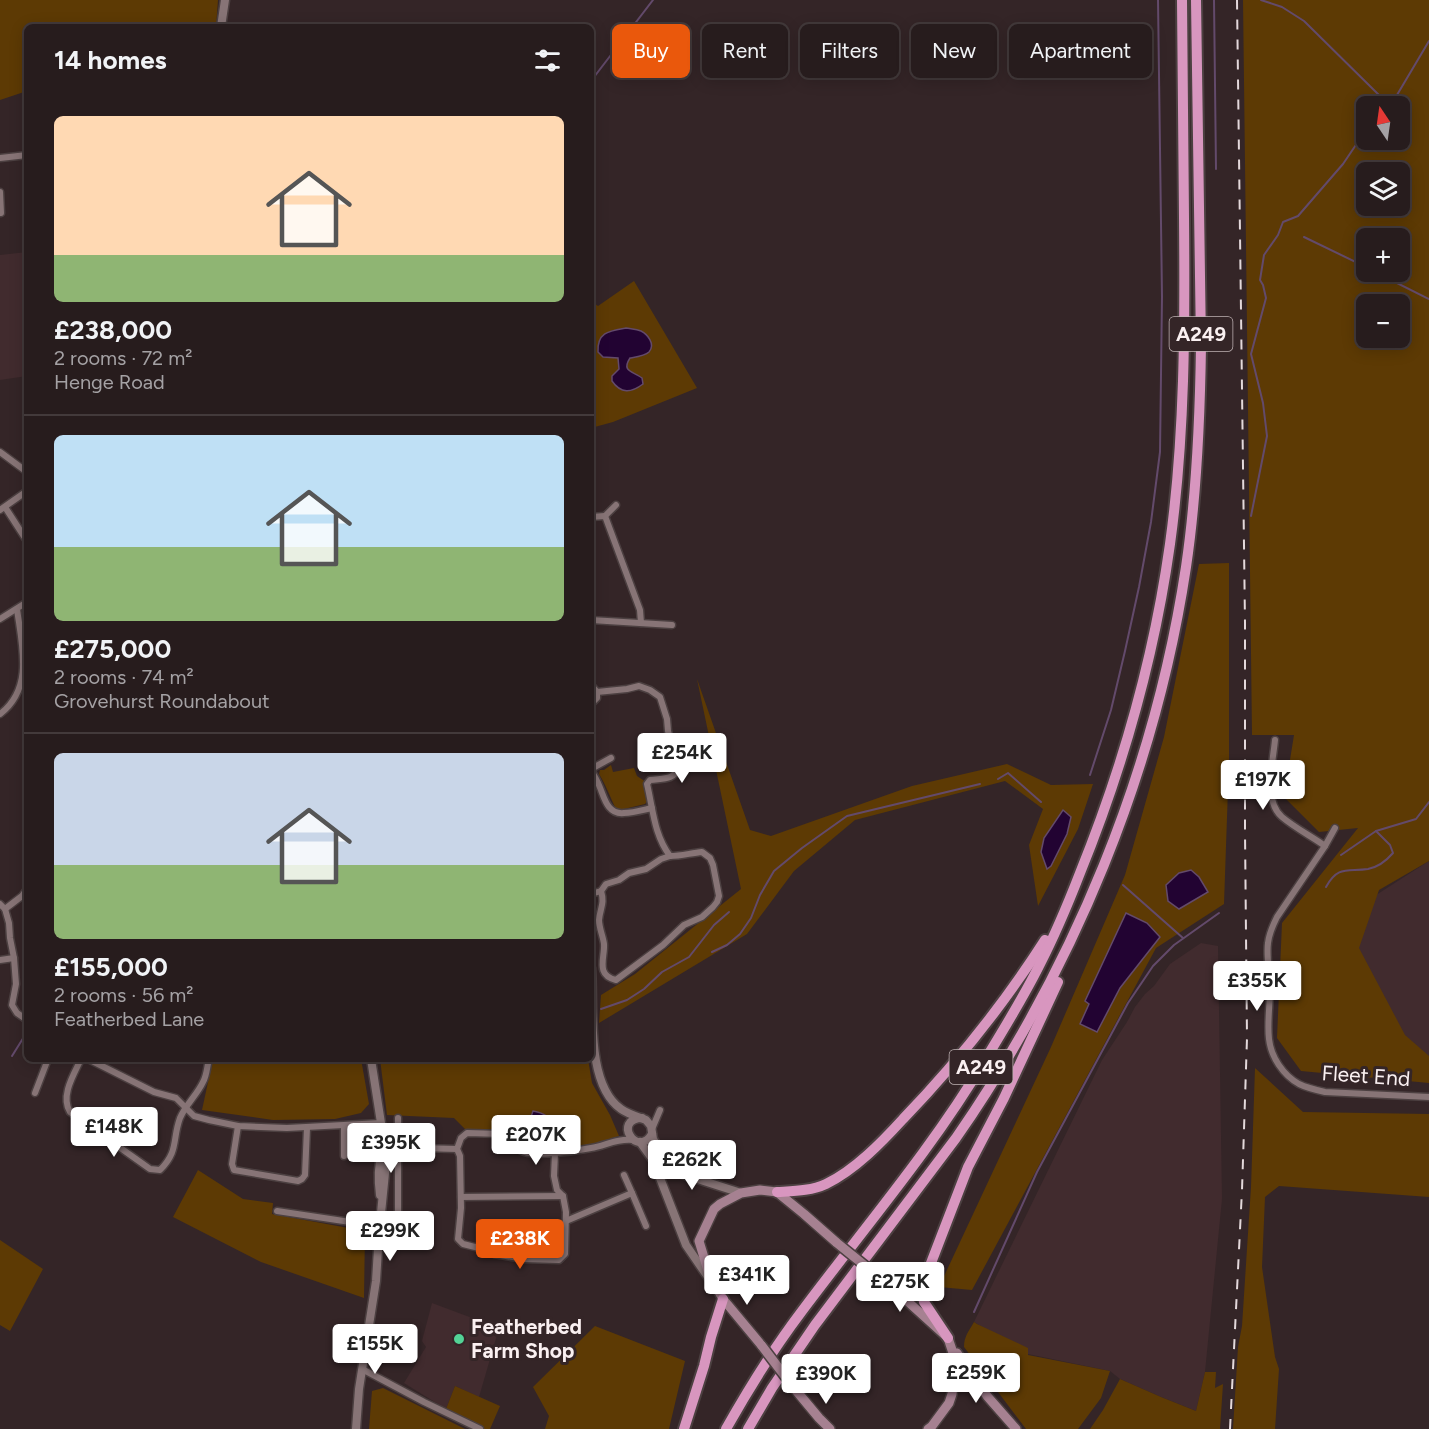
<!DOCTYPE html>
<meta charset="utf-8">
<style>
body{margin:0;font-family:Figtree,sans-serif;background:#33292a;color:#f1f3f6;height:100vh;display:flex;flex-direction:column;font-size:22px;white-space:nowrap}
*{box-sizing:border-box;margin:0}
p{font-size:20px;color:#a4a1a4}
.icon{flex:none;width:33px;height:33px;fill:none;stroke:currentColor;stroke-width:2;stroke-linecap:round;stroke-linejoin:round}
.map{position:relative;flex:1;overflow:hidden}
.side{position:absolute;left:24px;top:24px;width:570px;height:1038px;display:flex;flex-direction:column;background:#271c1d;border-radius:9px;box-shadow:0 3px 15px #0003,0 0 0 2px #433a3b}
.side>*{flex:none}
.banner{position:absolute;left:612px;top:24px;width:570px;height:54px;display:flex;gap:12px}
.needle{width:39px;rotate:347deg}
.fabs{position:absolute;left:1356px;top:96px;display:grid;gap:12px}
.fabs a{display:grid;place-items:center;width:54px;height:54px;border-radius:9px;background:#271c1d;box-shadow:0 3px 15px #0003,0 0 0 2px #433a3b;font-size:30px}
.price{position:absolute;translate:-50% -51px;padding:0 14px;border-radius:6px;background:#fff;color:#222;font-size:20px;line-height:39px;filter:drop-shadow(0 2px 3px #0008)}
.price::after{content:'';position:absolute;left:50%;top:36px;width:18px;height:14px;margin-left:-9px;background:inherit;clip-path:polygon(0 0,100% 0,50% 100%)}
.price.on{background:#ea580c;color:#fff}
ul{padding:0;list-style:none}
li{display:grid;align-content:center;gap:12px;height:318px;padding:0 30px}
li+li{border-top:2px solid #433a3b}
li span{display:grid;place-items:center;height:186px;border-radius:9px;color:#555}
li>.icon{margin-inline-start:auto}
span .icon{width:108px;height:108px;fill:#fffc;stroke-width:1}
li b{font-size:26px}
h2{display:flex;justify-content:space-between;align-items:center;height:72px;padding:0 30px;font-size:26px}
.tag{padding:0 21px;border-radius:9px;background:#271c1d;box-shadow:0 3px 15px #0003,0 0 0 2px #433a3b;font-size:21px;line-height:54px}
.tag.on{background:#ea580c;color:#fff}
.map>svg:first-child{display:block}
.built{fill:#412b2e}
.green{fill:#5d3a04;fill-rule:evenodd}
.water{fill:#220332;stroke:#634a6b;stroke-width:1.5}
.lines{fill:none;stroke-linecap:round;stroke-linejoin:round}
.stream{stroke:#634a6b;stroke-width:2}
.minor-casing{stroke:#4c4041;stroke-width:9}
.tertiary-casing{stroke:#4c4041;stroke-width:11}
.secondary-casing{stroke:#4c4041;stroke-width:12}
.trunk-casing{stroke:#4c4041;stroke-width:14}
.minor{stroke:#877476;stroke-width:6}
.tertiary{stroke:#877476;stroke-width:8}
.secondary{stroke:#a68191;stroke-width:9}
.trunk{stroke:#d896bf;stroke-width:10}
.rail{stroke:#e4d9db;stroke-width:2;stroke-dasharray:10 10;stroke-linecap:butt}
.secondary-bridge-casing{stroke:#4c4041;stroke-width:12;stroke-linecap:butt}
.secondary-bridge{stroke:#a68191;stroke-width:9}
.poi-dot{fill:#53d396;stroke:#342527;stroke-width:2}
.labels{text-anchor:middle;stroke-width:6;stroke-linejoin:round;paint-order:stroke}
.shield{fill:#342527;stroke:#bfb3b4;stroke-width:1.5}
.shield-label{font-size:20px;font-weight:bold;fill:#faf0f1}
.street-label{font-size:21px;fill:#faf0f1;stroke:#342527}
.poi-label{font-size:21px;font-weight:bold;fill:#faf0f1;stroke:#342527;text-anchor:start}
</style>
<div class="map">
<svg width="1429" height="1429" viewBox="0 0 1429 1429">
<rect width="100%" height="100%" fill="#342527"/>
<g class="built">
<path d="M 27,252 L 27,376 L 0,380 L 0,255 Z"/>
<path d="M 1429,861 L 1429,1060 L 1302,954 L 1370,899 Z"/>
<path d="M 1201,943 L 1218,946 L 1222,1199 L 1205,1372 L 1196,1411 L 1161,1397 L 1120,1379 L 1110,1371 L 1028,1354 L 974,1322 L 1102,1060 L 1127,1022 L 1135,1007 L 1145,994 L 1154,986 L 1170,964 Z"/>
<path d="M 432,1303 L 499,1328 L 479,1397 L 455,1386 L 446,1409 L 404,1383 L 426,1347 L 422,1341 Z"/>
</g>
<g class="green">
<path d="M 0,0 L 218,0 L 216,27 L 27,27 L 27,91 L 0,100 Z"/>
<path d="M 1243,0 L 1429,0 L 1429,861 L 1379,890 L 1359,948 L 1405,1035 L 1429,1056 L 1429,1083 L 1301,1071 L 1277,1038 L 1282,923 L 1358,828 L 1319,832 L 1284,797 L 1294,735 L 1252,735 ZM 1366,106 L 1400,106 L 1400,140 L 1366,140 ZM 1366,172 L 1400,172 L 1400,206 L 1366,206 ZM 1366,238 L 1400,238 L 1400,272 L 1366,272 ZM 1366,304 L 1400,304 L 1400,338 L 1366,338 Z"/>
<path d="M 634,281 L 697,388 L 613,422 L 591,428 L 591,301 L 598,306 Z"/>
<path d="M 1229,563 L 1229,760 L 1224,904 L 1156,948 L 972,1290 L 939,1287 L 1051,1047 L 1125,875 L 1164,737 L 1199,564 Z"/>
<path d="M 697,679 L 750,830 L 771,836 L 912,786 L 1007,764 L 1051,785 L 1093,784 L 1078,829 L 1038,906 L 1029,845 L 1043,809 L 1005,781 L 855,820 L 794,871 L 747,934 L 599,1023 L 601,995 L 635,974 L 741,889 Z"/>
<path d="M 611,765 L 613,772 L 634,768 L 637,776 L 646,782 L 648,800 L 645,804 L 624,809 L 616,809 C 610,797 606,785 599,774 L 600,770 L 604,770 Z"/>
<path d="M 213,1059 L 361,1059 L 369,1104 L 361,1113 L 335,1119 L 273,1120 L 202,1110 Z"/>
<path d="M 380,1059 L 588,1059 L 592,1083 L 610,1115 L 619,1136 L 597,1143 L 558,1150 L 533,1152 L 519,1146 L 510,1134 L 503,1130 L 465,1129 L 454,1118 L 387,1115 Z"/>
<path d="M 1255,1068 L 1303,1112 L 1429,1114 L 1429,1197 L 1279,1186 L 1265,1197 L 1262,1267 L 1275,1357 L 1279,1369 L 1275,1429 L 1233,1429 L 1238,1347 L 1242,1326 L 1251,1187 Z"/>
<path d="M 198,1170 L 243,1199 L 273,1203 L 272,1214 L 365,1231 L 364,1298 L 261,1262 L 173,1217 Z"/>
<path d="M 0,1240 L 43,1269 L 10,1331 L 0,1325 Z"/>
<path d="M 974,1322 L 977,1324 L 1028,1348 L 1028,1355 L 1110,1371 L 1101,1398 L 1078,1429 L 1026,1429 L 964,1347 C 964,1336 969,1331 974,1322 Z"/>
<path d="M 595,1326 L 685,1361 L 669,1429 L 545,1429 L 549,1416 L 533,1387 Z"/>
<path d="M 1205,1372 L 1216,1372 L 1215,1388 L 1223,1384 L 1220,1429 L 1090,1429 L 1103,1410 L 1120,1379 L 1161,1397 L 1196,1411 Z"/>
<path d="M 455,1386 L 500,1406 L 490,1429 L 483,1429 L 446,1409 Z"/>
<path d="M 383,1388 L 465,1429 L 369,1429 L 372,1391 Z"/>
</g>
<g class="water">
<path d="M 626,328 C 631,329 636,329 641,331 C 647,334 656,344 649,352 C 645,356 636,357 630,358 C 621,372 633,371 642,378 L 643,384 C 631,393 621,394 612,381 L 612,376 L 619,369 L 618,358 L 603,357 L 598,352 C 597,332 609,331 626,328 Z"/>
<path d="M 1063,810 L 1071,817 L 1067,834 L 1051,866 L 1047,869 L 1041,852 L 1044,838 Z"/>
<path d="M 1191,870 L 1199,877 L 1208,892 L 1179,909 L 1168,901 L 1166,885 L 1179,873 Z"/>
<path d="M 1126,913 L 1147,923 L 1160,937 L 1120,988 L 1097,1032 L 1080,1024 L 1089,1004 L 1085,1001 Z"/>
<path d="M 533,1111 C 544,1113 552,1117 553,1129 L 540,1147 L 527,1148 L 524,1137 Z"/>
</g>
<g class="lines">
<g class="stream">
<path d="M 1214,0 L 1216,169"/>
<path d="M 1261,0 L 1282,7 L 1304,21 L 1381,97"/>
<path d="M 591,81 L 653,0"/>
<path d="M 1394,100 L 1429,41"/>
<path d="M 1304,237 L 1366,267"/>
<path d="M 1375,272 L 1429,299"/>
<path d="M 1251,516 L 1267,436 L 1263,403 L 1251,354 L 1266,298 L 1263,285 L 1260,280 L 1264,255 L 1278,235 L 1283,222 L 1298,216 L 1343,164 L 1366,130"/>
<path d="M 1090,775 L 1111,710 L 1125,651 L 1139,587 L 1151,522 L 1160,452 L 1162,297 L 1158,0"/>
<path d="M 998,779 L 1008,773 L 1041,802"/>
<path d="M 1341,855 L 1376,831 L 1416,819 L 1429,802"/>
<path d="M 1123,885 L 1183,938"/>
<path d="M 1326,887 C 1338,865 1348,872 1368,869 C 1378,867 1387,860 1393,853 L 1390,845 L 1376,831"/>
<path d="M 712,952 L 727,945 L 740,934 L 751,918 L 760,895 L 774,871 L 802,848 L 847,816 L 980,784"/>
<path d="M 601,1009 L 627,1000 L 644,989 L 662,972 L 689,957 L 714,925 L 729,912"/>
<path d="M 12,1056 L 27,1032"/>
<path d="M 974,1312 L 1037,1172 L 1128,1003 L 1153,966 L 1174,945 L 1219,913"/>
</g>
<g class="minor-casing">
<g id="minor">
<path d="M 0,158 L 27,155"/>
<path d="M 0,192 L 1,213"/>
<path d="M 0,452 L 27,472"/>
<path d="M 5,507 L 27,541"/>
<path d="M 0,510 L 27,491"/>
<path d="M 605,516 L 616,505"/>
<path d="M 591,517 L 605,516 L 640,610 L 641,623"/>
<path d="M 0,619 L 27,602"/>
<path d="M 591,620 L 672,625"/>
<path d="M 591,685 L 597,692"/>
<path d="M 591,704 L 597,698 L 597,692 L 627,689 L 639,686 L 650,690 L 660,697 L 667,719 L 668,731 L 678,768 C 674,781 661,778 650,780 L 647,784 C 653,809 654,835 670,856 L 661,859 L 646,869 L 629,873 L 619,880 L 606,884 L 601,891 L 591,894"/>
<path d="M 0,714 C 34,688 22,646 17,609"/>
<path d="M 1275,740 C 1273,762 1263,801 1282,817 C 1295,828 1311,836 1325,846"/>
<path d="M 591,769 L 611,758"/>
<path d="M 591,770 C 593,774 596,778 598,783 C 604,795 606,815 624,813 C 633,813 643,810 652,808"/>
<path d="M 1272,770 L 1297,773"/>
<path d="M 1335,828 L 1325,846 L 1277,917 C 1273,925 1269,934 1268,943 C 1266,957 1270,974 1270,989 C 1270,1005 1267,1023 1269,1039 C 1271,1057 1283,1075 1299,1084 C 1307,1088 1316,1090 1325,1092 L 1429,1097"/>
<path d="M 601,891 C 605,904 600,908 599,920 C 599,928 603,936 604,944 C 605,958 595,975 616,980 L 663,945 L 684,925 L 702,917 L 713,907 L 717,902 L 719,896 L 713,865 L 710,858 L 702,852 C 691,853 681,856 670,856"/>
<path d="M 0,904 L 5,909 L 9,923 L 10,938 L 14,958 L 16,984 L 12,1005 L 17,1013 L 27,1020"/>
<path d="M 5,909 L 22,896 L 27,889"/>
<path d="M 0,960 L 14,958"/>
<path d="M 81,1059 C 74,1074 60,1096 70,1112 L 150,1169 L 160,1170 C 179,1151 172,1140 180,1118 C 186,1104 197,1095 203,1082 C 207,1075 207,1066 209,1059"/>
<path d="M 88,1059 L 154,1092 L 176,1098 L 194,1116 L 209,1120 L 238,1126 L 287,1128 L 381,1123"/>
<path d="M 35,1093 L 48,1059"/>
<path d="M 238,1126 L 232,1164 L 234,1170 L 298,1181 L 302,1179 L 305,1175 L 307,1128"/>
<path d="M 652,1129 L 660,1110"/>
<path d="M 383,1147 L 457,1149"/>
<path d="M 555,1153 L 554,1176 L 557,1190 L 563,1196 L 566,1212 L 565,1254 L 559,1260 L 524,1259 L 494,1254 L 483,1249 L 463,1244 L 458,1239 L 461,1208 L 460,1156 L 457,1149 L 461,1138 L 467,1133 L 502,1134 C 508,1139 514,1146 520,1150 C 531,1158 576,1151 591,1148 C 605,1146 617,1138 633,1140"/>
<path d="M 344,1156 L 344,1126"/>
<path d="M 624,1175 L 632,1193"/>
<path d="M 461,1197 L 563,1196"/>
<path d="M 277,1211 L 357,1223 L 380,1225"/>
<path d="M 566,1221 L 632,1193 L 646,1226"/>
<path d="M 398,1222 L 398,1118"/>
<path d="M 362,1369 L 424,1402 L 480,1429"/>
</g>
</g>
<g class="tertiary-casing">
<g id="tertiary">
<path d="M 221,27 L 225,0"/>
<path d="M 591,968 C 594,1006 585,1084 621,1109 C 628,1114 638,1117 646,1120 L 651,1126 L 653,1139 L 663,1155 L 682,1174 L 741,1193"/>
<path d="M 642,1118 C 612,1119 637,1159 652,1134"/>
<path d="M 640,1142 L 653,1160 L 686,1245 L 710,1280"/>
<path d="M 380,1195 C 378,1180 378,1166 382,1152"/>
<path d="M 356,1429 L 359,1389 L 376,1281 L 379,1233 L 386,1163 L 381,1123 L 371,1059"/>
</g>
</g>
<g class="secondary-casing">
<g id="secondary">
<path d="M 869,1269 L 905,1299 L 948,1338 L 956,1362 L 952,1394 L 949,1403 L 932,1426 L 928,1429"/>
<path d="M 762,1346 L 723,1299 L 709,1274 L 699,1241 L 714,1209 L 720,1204 L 741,1193 L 760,1190 L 777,1192 L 804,1214 L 837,1243"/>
<path d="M 957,1353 L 987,1396 L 1016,1429"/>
<path d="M 794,1388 L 819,1418 L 830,1429"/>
</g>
</g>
<g class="trunk-casing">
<g id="trunk">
<path d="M 777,1192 C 793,1191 811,1191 826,1184 C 855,1170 882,1142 903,1119 C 956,1064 1004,1004 1045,940"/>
<path d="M 948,1338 L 924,1302 L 923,1297 L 926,1276 L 968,1167 L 1004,1098 L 1058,982"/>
<path d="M 684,1429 L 704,1366 L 711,1337 L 723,1299"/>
<path d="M 726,1429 C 749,1388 774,1348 802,1311 C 864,1228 932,1149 985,1060 C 1004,1029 1023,998 1039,966 C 1055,935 1068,904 1080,873 C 1123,767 1154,658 1170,544 C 1185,436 1185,326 1184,218 C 1183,145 1183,73 1182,0"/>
<path d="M 748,1429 L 772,1388 L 815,1325 L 956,1138 C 1074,968 1155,772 1186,567 C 1197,493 1200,420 1201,345 L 1196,0"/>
</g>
</g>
<use href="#minor" class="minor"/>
<use href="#tertiary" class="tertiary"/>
<use href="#secondary" class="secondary"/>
<use href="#trunk" class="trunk"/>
<path class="rail" d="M 1230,1429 L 1242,1190 L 1247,1038 L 1245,831 L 1245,623 L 1237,0"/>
<g class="secondary-bridge-casing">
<g id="secondary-bridge">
<path d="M 837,1243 L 869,1269"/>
<path d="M 762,1346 L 794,1388"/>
</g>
</g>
<use href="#secondary-bridge" class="secondary-bridge"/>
</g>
<circle class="poi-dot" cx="459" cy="1339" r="6"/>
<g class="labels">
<g class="shield">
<rect x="1169.5" y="317" width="63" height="34" rx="4.5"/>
<rect x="949.5" y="1050" width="63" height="34" rx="4.5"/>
</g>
<g class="shield-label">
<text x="1201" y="341">A249</text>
<text x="981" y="1074">A249</text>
</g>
<g class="street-label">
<text transform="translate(1366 1076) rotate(4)" y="7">Fleet End</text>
</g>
<g class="poi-label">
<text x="471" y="1334">Featherbed<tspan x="471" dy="24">Farm Shop</tspan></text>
</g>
</g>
</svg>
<div class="fabs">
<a><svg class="needle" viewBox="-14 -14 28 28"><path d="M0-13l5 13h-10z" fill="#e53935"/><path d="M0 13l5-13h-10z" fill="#a4a1a4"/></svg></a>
<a><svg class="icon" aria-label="layers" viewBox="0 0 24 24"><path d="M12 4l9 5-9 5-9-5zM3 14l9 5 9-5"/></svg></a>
<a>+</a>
<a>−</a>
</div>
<b class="price" style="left:682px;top:784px">£254K</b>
<b class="price" style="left:1263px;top:811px">£197K</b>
<b class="price" style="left:1257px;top:1012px">£355K</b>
<b class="price" style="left:114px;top:1158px">£148K</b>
<b class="price" style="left:536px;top:1166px">£207K</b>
<b class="price" style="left:391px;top:1174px">£395K</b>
<b class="price" style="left:692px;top:1191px">£262K</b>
<b class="price" style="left:390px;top:1262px">£299K</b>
<b class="price on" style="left:520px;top:1270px">£238K</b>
<b class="price" style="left:747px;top:1306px">£341K</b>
<b class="price" style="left:900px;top:1313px">£275K</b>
<b class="price" style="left:375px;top:1375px">£155K</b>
<b class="price" style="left:976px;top:1404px">£259K</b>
<b class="price" style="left:826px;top:1405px">£390K</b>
<div class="banner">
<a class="tag on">Buy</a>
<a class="tag">Rent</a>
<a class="tag">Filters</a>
<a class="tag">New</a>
<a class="tag">Apartment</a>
</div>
<section class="side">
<h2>14 homes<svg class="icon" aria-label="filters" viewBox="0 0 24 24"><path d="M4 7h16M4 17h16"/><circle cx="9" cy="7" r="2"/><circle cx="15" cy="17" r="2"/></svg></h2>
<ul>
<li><span style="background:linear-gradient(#ffd9b3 75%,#8fb573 0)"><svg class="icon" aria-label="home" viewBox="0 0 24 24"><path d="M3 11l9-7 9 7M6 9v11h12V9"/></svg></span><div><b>£238,000</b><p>2 rooms · 72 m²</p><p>Henge Road</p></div></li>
<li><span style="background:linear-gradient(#bfe0f5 60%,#8fb573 0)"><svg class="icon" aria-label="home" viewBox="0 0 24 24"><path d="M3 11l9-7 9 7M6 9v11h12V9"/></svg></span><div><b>£275,000</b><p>2 rooms · 74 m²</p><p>Grovehurst Roundabout</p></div></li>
<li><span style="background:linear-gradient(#c9d6e8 60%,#8fb573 0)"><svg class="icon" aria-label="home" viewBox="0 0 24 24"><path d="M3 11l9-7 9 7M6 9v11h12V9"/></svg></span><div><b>£155,000</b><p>2 rooms · 56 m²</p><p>Featherbed Lane</p></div></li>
</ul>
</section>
</div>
